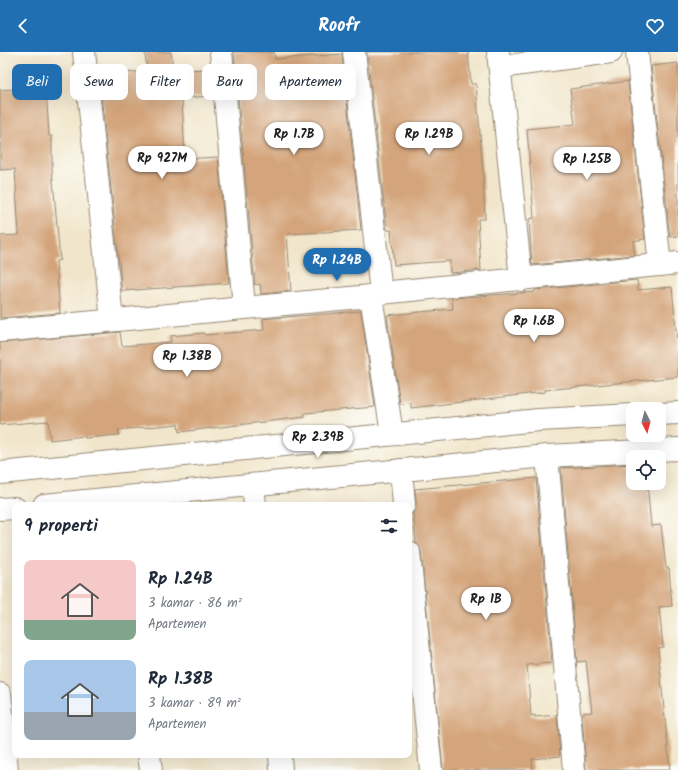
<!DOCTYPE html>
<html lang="id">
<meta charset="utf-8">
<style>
body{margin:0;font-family:Kalam,sans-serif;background:#f6f6f7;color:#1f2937;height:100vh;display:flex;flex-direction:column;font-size:15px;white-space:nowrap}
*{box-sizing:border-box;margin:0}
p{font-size:13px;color:#747a83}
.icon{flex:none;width:22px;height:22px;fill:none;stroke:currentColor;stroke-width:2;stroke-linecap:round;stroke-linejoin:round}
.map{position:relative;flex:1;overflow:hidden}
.drawer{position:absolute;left:12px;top:450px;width:400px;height:256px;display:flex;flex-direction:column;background:#fff;border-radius:8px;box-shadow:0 4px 16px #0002}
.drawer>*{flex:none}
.banner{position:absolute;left:12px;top:12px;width:400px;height:36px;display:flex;gap:8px}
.needle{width:26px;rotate:174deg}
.fabs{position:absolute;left:626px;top:350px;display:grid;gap:8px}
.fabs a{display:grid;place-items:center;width:40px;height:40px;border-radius:8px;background:#fff;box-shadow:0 4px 16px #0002;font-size:20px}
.price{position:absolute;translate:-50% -34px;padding:0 9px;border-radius:14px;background:#fff;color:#222;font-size:13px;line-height:26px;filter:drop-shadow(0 1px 2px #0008)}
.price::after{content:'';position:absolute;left:50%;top:24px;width:12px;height:9px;margin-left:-6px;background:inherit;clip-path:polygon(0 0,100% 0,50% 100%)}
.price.active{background:#1f6fb2;color:#fff}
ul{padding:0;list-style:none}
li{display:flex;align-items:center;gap:12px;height:100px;padding:0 12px}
li span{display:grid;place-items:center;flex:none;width:112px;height:80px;border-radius:8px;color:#555}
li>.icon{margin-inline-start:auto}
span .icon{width:48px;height:48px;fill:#fffc;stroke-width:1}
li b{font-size:17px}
h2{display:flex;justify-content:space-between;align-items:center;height:48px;padding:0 12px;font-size:17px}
.tag{padding:0 14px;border-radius:8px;background:#fff;box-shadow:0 4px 16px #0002;font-size:14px;line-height:36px}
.tag.active{background:#1f6fb2;color:#fff}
header{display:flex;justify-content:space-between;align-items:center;height:52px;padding:0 12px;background:#1f6fb2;color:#fff;font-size:18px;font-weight:700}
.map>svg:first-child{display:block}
.building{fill:#d4a57c}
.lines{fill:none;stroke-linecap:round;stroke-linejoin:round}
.minor-casing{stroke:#968874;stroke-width:24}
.minor{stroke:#fff;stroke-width:22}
</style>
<header><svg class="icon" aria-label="back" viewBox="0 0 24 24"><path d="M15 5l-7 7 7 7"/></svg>Roofr<svg class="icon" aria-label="heart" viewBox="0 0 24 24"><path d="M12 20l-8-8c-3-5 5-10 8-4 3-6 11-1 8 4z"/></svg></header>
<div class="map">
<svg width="678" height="718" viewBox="0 0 678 718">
<rect width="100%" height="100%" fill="#fdfcf7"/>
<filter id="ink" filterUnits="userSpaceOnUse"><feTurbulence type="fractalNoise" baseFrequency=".025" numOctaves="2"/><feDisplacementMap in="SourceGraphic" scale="8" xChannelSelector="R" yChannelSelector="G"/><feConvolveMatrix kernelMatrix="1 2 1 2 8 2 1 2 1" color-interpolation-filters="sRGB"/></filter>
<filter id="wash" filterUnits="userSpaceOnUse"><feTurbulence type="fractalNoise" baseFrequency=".012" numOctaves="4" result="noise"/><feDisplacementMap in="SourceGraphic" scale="16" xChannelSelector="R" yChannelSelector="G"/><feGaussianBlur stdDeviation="0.9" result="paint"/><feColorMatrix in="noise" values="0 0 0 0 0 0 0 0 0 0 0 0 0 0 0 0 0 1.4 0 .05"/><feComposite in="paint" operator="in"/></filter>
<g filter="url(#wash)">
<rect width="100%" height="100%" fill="#f1e6cb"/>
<g id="blocks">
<g class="building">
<path d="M 145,0 L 171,0 L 173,16 L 184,15 L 185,18 L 210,17 L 212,44 L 182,46 L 185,107 L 218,105 L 229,231 L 122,239 L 99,23 L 147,19 Z"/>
<path d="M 234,0 L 274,0 L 275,7 L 342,2 L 361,178 L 287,182 L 291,239 L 261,242 L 260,232 L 255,233 Z"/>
<path d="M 367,0 L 468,0 L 471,32 L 476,32 L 483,119 L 485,167 L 478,167 L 481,218 L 450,221 L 450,209 L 394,213 L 391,178 L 387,178 Z"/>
<path d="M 678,11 L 678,184 L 670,185 L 651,14 Z"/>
<path d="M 628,29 L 645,187 L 633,189 L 635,203 L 532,213 L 529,167 L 534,166 L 527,77 L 575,72 L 570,37 Z"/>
<path d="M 46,35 L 49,84 L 52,84 L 52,117 L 60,208 L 56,209 L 60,261 L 0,266 L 0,184 L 19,183 L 15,117 L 0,118 L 0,38 Z"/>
<path d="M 637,228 L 638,238 L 672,235 L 678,298 L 678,325 L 545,338 L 545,340 L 411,356 L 411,351 L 400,352 L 387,263 L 453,257 L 452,246 L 535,240 L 535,238 Z"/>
<path d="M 361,259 L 375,355 L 305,361 L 305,365 L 179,380 L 178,372 L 118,378 L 119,383 L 85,386 L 84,384 L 50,388 L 48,369 L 0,373 L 0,291 L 120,280 L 122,294 L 171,290 L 170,284 L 204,281 L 205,283 L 264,278 L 263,267 Z"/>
<path d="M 633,412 L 633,431 L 647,431 L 651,474 L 661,473 L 666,516 L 669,516 L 672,554 L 659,555 L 663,595 L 658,596 L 670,718 L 586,718 L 582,661 L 592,660 L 586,609 L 577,610 L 561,416 Z"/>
<path d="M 536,426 L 552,611 L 527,613 L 531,664 L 535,663 L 535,665 L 557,663 L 560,704 L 532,707 L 533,718 L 443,718 L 421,499 L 416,490 L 413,462 L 416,452 L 415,437 Z"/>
</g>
</g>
</g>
<g filter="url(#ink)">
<use href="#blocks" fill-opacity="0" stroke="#968874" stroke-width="1"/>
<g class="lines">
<g class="minor-casing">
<g id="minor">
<path d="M 84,0 L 112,268"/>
<path d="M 221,0 L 244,255"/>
<path d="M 354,0 L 381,241"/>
<path d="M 498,0 L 521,228"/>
<path d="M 637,0 L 660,213"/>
<path d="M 500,15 L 611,0"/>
<path d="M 371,244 L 392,382"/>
<path d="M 0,279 L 371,244 L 381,241 L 678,211"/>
<path d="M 659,362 L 678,361"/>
<path d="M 547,404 L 574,718"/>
<path d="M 401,418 L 404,453"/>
<path d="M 0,421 L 539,368 L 633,363"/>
<path d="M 253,433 L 255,453"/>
<path d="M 44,453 L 547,404 L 678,397"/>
<path d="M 0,457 L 15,456"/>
<path d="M 409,500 L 431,718"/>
<path d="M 0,642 L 7,718"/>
<path d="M 149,703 L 151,718"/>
<path d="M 280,703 L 281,718"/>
</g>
</g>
<use href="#minor" class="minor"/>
</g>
</g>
</svg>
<div class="fabs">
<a><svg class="needle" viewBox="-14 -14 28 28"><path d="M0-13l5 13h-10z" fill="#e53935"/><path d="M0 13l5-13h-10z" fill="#747a83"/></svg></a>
<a><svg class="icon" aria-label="locate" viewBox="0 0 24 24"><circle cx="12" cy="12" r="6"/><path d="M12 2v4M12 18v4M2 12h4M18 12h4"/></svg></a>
</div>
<b class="price" style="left:294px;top:104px">Rp 1.7B</b>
<b class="price" style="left:429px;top:104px">Rp 1.29B</b>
<b class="price" style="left:162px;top:128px">Rp 927M</b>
<b class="price" style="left:587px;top:129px">Rp 1.25B</b>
<b class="price active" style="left:337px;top:230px">Rp 1.24B</b>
<b class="price" style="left:534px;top:291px">Rp 1.6B</b>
<b class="price" style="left:187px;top:326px">Rp 1.38B</b>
<b class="price" style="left:318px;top:407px">Rp 2.39B</b>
<b class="price" style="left:486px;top:569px">Rp 1B</b>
<div class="banner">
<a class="tag active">Beli</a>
<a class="tag">Sewa</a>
<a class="tag">Filter</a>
<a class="tag">Baru</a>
<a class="tag">Apartemen</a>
</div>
<section class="drawer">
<h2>9 properti<svg class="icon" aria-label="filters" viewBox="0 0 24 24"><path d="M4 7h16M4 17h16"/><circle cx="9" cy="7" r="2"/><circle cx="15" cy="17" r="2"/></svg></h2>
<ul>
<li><span style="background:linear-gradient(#f6c9c9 75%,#7fa58c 0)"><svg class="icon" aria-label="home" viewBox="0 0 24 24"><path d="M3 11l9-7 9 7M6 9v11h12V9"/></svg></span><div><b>Rp 1.24B</b><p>3 kamar · 86 m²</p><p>Apartemen</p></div></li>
<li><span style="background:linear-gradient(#a9c7e8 65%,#9aa5b1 0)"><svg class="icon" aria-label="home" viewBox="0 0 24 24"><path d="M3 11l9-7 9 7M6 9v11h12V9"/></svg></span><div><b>Rp 1.38B</b><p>3 kamar · 89 m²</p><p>Apartemen</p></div></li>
</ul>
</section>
</div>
